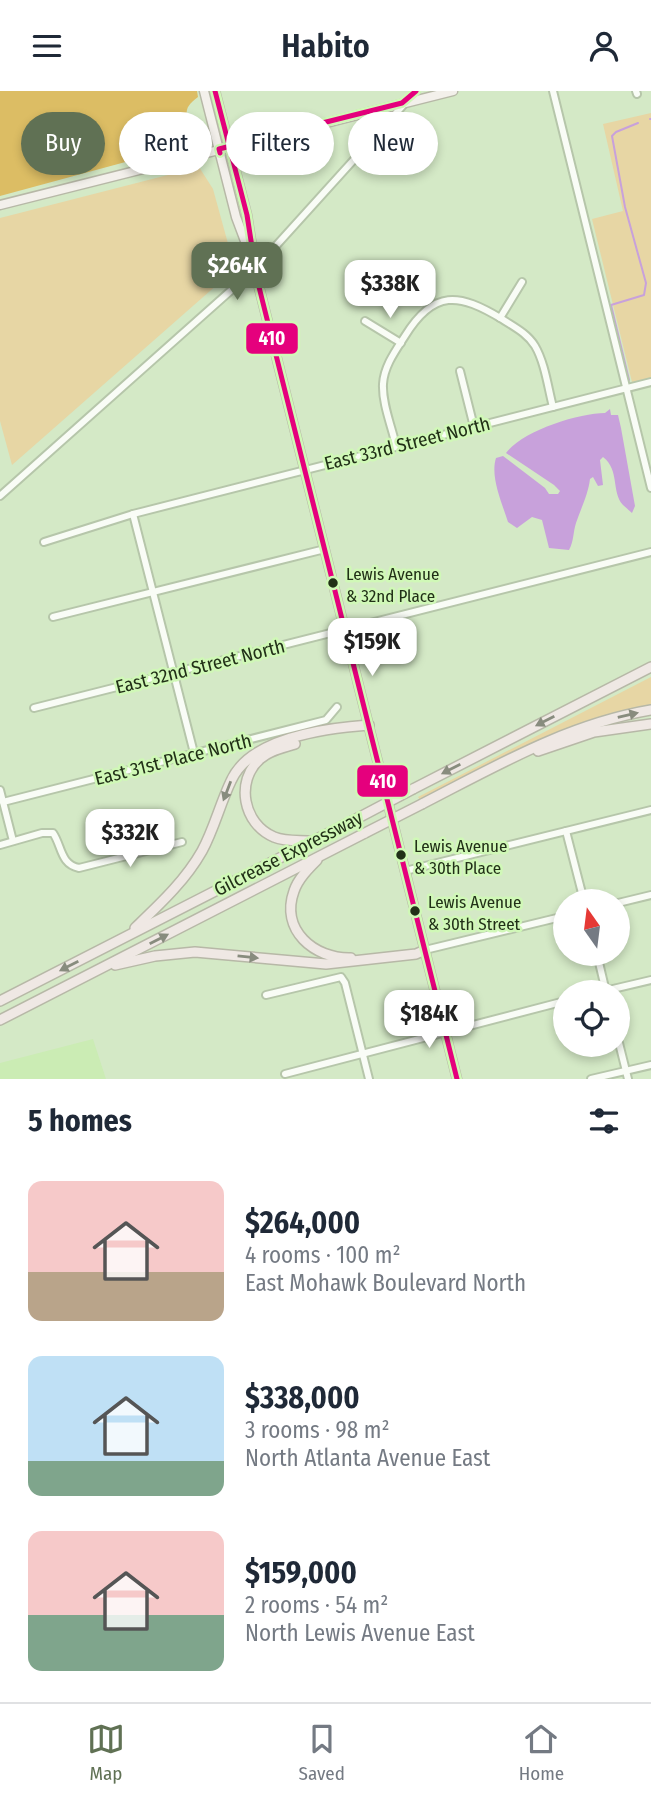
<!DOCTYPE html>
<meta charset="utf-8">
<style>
body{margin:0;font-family:"Fira Sans Condensed",sans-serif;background:#f6f6f7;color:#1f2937;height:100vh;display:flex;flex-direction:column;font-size:26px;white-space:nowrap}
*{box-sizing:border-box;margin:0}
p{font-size:23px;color:#747a83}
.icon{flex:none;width:38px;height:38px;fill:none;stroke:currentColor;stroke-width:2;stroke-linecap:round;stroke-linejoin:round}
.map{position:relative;height:988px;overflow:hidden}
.panel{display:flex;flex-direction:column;background:#fff;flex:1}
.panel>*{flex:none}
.hud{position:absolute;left:21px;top:21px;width:609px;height:63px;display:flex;gap:14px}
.needle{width:46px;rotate:346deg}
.tools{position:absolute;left:553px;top:798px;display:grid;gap:14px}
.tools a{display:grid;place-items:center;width:77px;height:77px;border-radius:50%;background:#fff;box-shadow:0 4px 10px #0003;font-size:35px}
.price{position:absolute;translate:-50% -60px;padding:0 16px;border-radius:14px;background:#fff;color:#222;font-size:23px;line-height:46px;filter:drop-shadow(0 2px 4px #0008)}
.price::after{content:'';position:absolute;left:50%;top:42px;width:21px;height:16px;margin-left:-10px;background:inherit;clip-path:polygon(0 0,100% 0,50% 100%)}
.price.active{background:#607154;color:#fff}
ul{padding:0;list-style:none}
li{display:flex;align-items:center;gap:21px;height:175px;padding:0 28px}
li span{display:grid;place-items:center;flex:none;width:196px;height:140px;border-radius:14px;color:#555}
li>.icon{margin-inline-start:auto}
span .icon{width:84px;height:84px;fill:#fffc;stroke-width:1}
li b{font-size:30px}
h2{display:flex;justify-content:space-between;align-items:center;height:84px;padding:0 28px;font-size:30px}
.chip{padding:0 24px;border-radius:32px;background:#fff;box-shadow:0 4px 10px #0003;font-size:24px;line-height:63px}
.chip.active{background:#607154;color:#fff}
header{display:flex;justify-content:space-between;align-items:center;height:91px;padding:0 28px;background:#fff;font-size:32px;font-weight:600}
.dock{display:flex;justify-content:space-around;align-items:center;height:98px;border-top:2px solid #e0e1e3;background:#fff;font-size:19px;color:#747a83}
.dock a{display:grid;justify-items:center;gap:4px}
.dock .active{color:#607154}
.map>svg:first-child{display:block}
.built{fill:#cbecb4}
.green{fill:#e7d6a4}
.forest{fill:#dcbd64}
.water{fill:#c8a1db}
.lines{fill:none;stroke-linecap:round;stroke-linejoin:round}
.stream{stroke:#c8a1db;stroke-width:2}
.minor-casing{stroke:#b6c6aa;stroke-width:10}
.major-casing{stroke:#b7b8a7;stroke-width:11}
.highway-casing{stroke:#b7b8a7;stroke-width:12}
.minor{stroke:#f9fcf6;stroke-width:6}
.major{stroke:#f3f0eb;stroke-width:8}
.highway{stroke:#efe8e4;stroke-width:9}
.highway-bridge-casing{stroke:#b7b8a7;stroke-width:12;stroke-linecap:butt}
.highway-bridge{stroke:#efe8e4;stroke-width:9}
.bus-1-casing{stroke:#d0f8b7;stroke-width:10}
.bus-1{stroke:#e5007d;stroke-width:5}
.oneway{fill:#888c7e}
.bus-dot{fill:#213017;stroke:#d0f8b7;stroke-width:2.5}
.labels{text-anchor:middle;stroke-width:5;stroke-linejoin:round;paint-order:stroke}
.bus-label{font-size:17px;fill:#213017;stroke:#d0f8b7;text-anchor:start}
.street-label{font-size:19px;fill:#213017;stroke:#d0f8b7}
.line-badge{stroke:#d0f8b7;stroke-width:2.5}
.badge-label{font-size:19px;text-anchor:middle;font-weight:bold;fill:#fff}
</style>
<header><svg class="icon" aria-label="menu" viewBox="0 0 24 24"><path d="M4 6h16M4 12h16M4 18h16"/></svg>Habito<svg class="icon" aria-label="person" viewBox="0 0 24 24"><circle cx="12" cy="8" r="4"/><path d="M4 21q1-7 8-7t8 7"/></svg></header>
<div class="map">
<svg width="651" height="988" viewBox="0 0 651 988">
<rect width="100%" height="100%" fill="#d4e9c6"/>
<path class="built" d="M 93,948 L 106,988 L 0,988 L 0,972 Z"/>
<g class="green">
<path d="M 651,22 L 651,287 L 632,291 L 592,128 L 623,120 L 603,33 Z"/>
<path d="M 199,76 L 213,98 L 235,178 L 12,374 L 0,330 L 0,127 Z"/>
<path d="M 651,586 L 651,615 C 568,627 494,672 420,709 L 418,706 Z"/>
</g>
<path class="forest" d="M 0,0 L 197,0 L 198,6 C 179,20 192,22 183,36 C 177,45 170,49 166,60 L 0,105 Z"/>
<path class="water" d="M 610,318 L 611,324 L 618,324 L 621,337 L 635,415 L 632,422 C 629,419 626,417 623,414 C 611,401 620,379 603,366 L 600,369 L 603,394 L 598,395 L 593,386 L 590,388 C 588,404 581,417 576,432 C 573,441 574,450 569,459 L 549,457 L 542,429 L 532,426 L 517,437 L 508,431 C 502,412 490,386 496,367 L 503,365 L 545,397 L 549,403 L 558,403 L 560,400 L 554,394 L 506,362 C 522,340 579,322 605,322 Z"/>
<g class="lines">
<g class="stream">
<path d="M 650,28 L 651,28"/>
<path d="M 629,289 L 611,214 L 644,204 L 646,192 L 625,116 L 612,45 L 616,41 L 638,32"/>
</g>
<g class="minor-casing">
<g id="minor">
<path d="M 553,0 L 651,397"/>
<path d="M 636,0 L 637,3"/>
<path d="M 500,227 L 522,191"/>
<path d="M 365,230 L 401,252"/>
<path d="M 460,280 L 474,336"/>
<path d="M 396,355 C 392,336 382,313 383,293 C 384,275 396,259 405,245 C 434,198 459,202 502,228 C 514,236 527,242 535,255 C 545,272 548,297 553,316"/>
<path d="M 0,405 L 255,178 L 416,0"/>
<path d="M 133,423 L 194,662"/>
<path d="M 44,451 L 133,423 L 651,291"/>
<path d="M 53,526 L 325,458"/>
<path d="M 34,617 L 651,461"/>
<path d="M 0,699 L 13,750"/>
<path d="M 3,711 L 326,629 L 337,616"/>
<path d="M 566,740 L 584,810"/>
<path d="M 0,754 L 42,742 L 53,742 C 62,755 60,773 79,777 L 182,751"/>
<path d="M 405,780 L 651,719"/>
<path d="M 618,812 L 651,804"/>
<path d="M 425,859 L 565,825"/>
<path d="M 597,863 L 606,901"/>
<path d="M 600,901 L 651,889"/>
<path d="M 266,904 L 341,886 L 345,892 L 369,988"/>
<path d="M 618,948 L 628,988"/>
<path d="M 285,983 L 565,910"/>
<path d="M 591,988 L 651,974"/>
</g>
</g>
<g class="major-casing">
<g id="major">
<path d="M 204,0 L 236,126 L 248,158"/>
<path d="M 215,0 L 247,124 L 257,188 L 457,988"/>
<path d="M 369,21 L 377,41"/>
<path d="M 0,114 L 453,0"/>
</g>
</g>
<g class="highway-casing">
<g id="highway">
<path d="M 295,653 C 283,657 270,659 260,668 C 235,690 243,733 274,746 C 286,751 299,749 312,750"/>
<path d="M 538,660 L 594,641 L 651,633"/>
<path d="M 413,698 L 651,576"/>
<path d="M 422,713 C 496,675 568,633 651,619"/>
<path d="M 317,769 C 308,778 298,788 294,800 C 280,839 314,868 351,867"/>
<path d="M 135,837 C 160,813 185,790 202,760 C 214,738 220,713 231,690 C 250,647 326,637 369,634"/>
<path d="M 115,874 L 155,865 L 195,861 L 326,873 L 416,863 L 425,859"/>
<path d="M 0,910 L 358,727"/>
<path d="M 0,929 L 365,742"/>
</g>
</g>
<use href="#minor" class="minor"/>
<use href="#major" class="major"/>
<use href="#highway" class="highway"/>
<g class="highway-bridge-casing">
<g id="highway-bridge">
<path d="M 358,727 L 413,698"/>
<path d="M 365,742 L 422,713"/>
</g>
</g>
<use href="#highway-bridge" class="highway-bridge"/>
<g class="bus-1-casing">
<g id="bus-1">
<path d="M 215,0 L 247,124 L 257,188 L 457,988"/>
<path d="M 220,62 L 219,58 L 402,12 L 416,0"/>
</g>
</g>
<use href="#bus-1" class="bus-1"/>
</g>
<defs><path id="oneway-solid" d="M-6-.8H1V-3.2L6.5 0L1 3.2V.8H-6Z" transform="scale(1.75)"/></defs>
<g class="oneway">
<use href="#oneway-solid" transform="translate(628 624) rotate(-13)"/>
<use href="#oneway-solid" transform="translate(545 630) rotate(153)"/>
<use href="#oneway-solid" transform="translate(451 678) rotate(153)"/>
<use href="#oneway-solid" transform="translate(227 700) rotate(111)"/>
<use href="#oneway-solid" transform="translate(159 848) rotate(-27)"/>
<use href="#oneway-solid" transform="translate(248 866) rotate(6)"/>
<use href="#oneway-solid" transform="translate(69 875) rotate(153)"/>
</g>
<g class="bus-dot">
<circle cx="333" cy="492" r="6"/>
<circle cx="401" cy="764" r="6"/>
<circle cx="415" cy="820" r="6"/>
</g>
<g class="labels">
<g class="bus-label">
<text x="346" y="489">Lewis Avenue<tspan x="346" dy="22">&amp; 32nd Place</tspan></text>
<text x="414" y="761">Lewis Avenue<tspan x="414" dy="22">&amp; 30th Place</tspan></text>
<text x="428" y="817">Lewis Avenue<tspan x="428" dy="22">&amp; 30th Street</tspan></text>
</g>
<g class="street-label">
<text transform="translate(407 352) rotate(-14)" y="7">East 33rd Street North</text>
<text transform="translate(200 575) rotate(-14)" y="7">East 32nd Street North</text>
<text transform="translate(173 668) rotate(-14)" y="7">East 31st Place North</text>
<text transform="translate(288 762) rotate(-27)" y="7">Gilcrease Expressway</text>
</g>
</g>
<g class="line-badge">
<rect x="245" y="231" width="54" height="33" rx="7" fill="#e5007d"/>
<rect x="356" y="673" width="53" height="34" rx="7" fill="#e5007d"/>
</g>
<g class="badge-label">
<text x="272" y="254">410</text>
<text x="383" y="697">410</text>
</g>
</svg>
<div class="tools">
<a><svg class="needle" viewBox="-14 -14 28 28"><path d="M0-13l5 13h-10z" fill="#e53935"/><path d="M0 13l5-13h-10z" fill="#747a83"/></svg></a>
<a><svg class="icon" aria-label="locate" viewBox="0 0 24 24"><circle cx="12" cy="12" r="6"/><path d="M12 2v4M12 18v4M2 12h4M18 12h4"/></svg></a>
</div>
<b class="price active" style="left:237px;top:211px">$264K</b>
<b class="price" style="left:390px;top:229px">$338K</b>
<b class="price" style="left:372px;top:587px">$159K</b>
<b class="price" style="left:130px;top:778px">$332K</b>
<b class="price" style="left:429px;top:959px">$184K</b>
<div class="hud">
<a class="chip active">Buy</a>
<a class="chip">Rent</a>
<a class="chip">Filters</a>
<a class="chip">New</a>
</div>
</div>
<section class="panel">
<h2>5 homes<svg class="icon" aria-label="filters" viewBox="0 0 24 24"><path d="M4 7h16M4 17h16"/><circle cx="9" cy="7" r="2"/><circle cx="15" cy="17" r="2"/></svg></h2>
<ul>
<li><span style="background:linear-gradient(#f6c9c9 65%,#b9a48a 0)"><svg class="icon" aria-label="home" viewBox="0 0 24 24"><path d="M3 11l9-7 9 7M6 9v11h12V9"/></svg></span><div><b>$264,000</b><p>4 rooms · 100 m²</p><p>East Mohawk Boulevard North</p></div></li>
<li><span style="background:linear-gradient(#bfe0f5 75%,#7fa58c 0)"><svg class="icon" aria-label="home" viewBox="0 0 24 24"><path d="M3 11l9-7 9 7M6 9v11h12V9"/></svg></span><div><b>$338,000</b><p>3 rooms · 98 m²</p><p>North Atlanta Avenue East</p></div></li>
<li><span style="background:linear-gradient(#f6c9c9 60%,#7fa58c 0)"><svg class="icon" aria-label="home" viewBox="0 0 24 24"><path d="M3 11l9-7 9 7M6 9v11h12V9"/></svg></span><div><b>$159,000</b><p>2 rooms · 54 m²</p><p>North Lewis Avenue East</p></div></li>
</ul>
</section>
<nav class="dock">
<a class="active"><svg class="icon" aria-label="map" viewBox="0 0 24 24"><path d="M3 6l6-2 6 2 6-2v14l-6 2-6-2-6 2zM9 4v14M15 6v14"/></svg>Map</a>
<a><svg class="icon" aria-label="saved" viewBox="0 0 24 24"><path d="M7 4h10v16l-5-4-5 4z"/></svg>Saved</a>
<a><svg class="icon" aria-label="home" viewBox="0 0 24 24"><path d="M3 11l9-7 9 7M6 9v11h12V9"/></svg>Home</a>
</nav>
